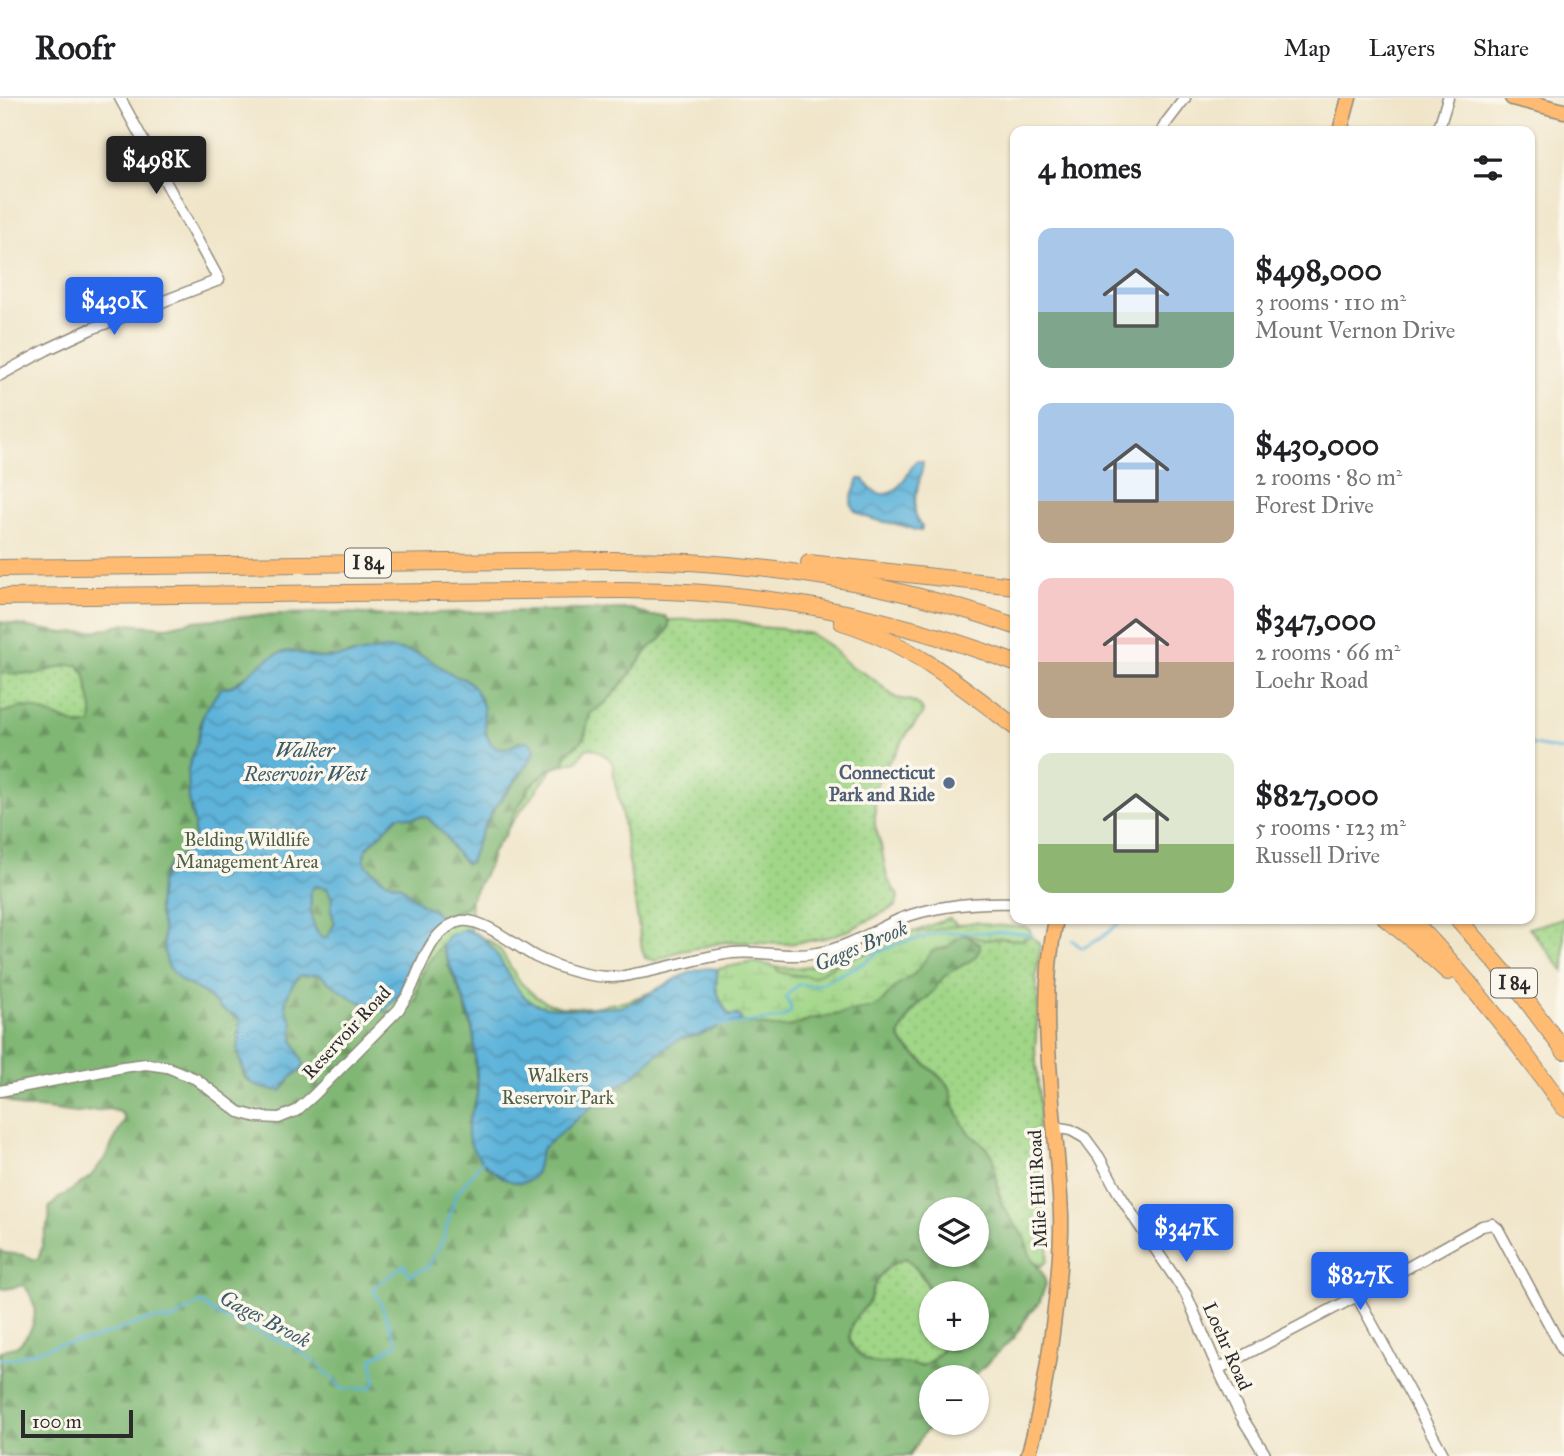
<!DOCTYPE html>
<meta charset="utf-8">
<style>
body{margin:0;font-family:"IM FELL Great Primer",serif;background:#f2f2f2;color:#202124;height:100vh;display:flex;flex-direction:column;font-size:26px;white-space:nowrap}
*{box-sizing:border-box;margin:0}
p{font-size:23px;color:#757577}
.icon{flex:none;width:38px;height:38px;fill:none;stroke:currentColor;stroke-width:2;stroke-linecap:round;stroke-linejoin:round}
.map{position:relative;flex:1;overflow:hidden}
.details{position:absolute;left:1010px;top:28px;width:525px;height:798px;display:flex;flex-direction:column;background:#fff;border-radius:14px;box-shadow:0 2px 5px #0004}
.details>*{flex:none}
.buttons{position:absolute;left:919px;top:1099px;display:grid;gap:14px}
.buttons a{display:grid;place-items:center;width:70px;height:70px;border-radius:50%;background:#fff;box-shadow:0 2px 5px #0004;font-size:35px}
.scale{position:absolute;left:21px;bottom:18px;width:112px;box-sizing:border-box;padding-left:7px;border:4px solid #2b2b2b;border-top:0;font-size:19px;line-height:24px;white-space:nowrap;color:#2b2b2b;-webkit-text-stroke:5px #fbf7ec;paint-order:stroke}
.price{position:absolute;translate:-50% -60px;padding:0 16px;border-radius:7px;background:#2563eb;color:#fff;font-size:23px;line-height:46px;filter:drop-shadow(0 2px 4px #0008)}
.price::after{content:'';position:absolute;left:50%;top:42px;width:21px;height:16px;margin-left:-10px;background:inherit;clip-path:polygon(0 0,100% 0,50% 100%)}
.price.on{background:#222;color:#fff}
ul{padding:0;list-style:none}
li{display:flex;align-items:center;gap:21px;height:175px;padding:0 28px}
li span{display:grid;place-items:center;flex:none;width:196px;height:140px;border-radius:14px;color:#555}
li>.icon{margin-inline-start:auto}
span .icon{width:84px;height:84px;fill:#fffc;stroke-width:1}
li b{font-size:30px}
h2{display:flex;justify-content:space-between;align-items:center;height:84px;padding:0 28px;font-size:30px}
header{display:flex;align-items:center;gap:42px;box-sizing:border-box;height:98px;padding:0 35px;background:#fff;border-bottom:2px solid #e0e0e0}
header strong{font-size:33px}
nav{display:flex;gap:38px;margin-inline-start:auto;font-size:24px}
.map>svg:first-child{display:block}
.green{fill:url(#green-dots);stroke:#668059;stroke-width:2}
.forest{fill:url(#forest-firs);stroke:#567150;stroke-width:2;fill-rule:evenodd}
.wetland{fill:url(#wetland-marsh);stroke:#668059;stroke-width:2}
.water{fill:url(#water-waves);stroke:#446f82;stroke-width:2;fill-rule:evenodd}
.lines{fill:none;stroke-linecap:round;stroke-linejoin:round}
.stream{stroke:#5db3da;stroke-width:2.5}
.minor-casing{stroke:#8e887a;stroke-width:13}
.major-casing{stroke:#8e887a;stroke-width:17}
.highway-casing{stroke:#8e887a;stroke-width:18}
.minor{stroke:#fff;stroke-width:10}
.major{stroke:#ffbb71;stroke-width:14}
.highway{stroke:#ffbb71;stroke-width:16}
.service-dot{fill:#5c6f8a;stroke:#fbf7ec;stroke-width:2.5}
.labels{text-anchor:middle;stroke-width:7;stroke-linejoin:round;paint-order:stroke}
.shield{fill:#fbf7ec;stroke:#696865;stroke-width:2}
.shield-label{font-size:18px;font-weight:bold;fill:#2b2b2b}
.service-label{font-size:19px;font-weight:bold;fill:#4e5e75;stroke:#fbf7ec;text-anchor:end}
.park-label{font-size:19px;fill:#4e5e47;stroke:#fbf7ec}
.street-label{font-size:19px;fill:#2b2b2b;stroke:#fbf7ec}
.water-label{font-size:21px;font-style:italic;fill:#3c5b68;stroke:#fbf7ec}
</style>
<header>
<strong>Roofr</strong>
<nav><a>Map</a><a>Layers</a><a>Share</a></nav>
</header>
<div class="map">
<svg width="1564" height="1358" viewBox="0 0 1564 1358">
<defs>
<pattern id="green-dots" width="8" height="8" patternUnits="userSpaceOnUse" patternTransform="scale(1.75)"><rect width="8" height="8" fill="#a0d687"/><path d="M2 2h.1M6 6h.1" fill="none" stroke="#8ab875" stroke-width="1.8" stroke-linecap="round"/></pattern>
<pattern id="forest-firs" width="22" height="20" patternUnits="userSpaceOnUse" patternTransform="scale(1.75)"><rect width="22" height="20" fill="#80b774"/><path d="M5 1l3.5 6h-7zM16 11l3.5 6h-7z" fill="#69955f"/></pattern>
<pattern id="wetland-marsh" width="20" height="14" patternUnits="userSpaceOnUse" patternTransform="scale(1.75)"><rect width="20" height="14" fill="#a0d687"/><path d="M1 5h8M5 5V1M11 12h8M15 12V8" fill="none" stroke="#8ab875"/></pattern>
<pattern id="water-waves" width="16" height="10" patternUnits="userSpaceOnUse" patternTransform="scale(1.75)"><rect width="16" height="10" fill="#5db3da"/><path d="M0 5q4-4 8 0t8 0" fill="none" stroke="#4d92b1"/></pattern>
</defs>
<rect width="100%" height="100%" fill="#fbf7ec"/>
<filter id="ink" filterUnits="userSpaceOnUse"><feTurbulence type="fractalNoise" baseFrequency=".0143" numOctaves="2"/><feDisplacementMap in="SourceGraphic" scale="14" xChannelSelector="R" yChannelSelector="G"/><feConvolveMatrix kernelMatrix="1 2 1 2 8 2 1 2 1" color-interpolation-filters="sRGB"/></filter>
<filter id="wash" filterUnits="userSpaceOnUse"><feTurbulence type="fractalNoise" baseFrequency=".00686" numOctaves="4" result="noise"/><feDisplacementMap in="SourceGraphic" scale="28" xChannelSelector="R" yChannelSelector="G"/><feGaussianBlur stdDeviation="1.57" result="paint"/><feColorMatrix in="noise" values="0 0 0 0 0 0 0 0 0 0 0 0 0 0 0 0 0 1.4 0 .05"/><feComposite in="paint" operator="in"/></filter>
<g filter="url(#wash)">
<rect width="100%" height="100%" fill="#f0e5c9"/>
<g class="green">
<path d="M 716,521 L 738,523 L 758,529 L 784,531 L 811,536 L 830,548 L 849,567 L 872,580 L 892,597 L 896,600 L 912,603 L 920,608 L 923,613 L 921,618 L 908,634 L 895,656 L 882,672 L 875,691 L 875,728 L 881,748 L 887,780 L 898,798 L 896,808 L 849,832 L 825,840 L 788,846 L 725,844 L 677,854 L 656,863 L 645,860 L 642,851 L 621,710 L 615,685 L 613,666 L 609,660 L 596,652 L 591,650 L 586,651 L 577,663 L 562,667 L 569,653 L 577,648 L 586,636 L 587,622 L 548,677 L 502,738 L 471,793 L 470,835 L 490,843 L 501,853 L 519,883 L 535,898 L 548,905 L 561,909 L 592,909 L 628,903 L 656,892 L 762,869 L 794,870 L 827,866 L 849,860 L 949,820 L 969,837 L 985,842 L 1000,840 L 1022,842 L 1031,837 L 1039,846 L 1040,851 L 1036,878 L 1038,908 L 1035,952 L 1040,1012 L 1038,1029 L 1034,1039 L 1037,1060 L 1047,1086 L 1045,1123 L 1050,1135 L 1047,1163 L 1040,1169 L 1031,1160 L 1025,1141 L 1002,1107 L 996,1077 L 987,1050 L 969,1035 L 964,1028 L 955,1010 L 950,990 L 944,982 L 904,947 L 899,938 C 907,924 913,910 926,900 L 0,1358 L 0,1253 L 33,1250 L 197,1080 L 0,678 L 0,541 L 606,604 C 613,595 621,588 628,579 C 635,571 641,561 648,552 C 656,542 670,536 669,522 Z"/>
<path d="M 1564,820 L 1564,873 L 1529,830 Z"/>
<path d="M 906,1160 C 937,1191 931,1199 931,1241 L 951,1241 C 947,1248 932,1264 924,1267 C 917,1270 910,1265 903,1265 C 884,1264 873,1270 858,1255 C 852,1248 849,1245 850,1236 C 853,1216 861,1217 869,1203 C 871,1199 872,1193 874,1188 C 880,1174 892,1165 906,1160 Z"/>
</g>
<g class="forest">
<path d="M 631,511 L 650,518 L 665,518 C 670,523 670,526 667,533 C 663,542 654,545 648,552 C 634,569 623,587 607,603 C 602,608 595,611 590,616 L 584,641 L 569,653 L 562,667 L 548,672 L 531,688 L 513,718 L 505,737 L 493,752 L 489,767 L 467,808 L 441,821 L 434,813 L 421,806 L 401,788 L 386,783 L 366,767 L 364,762 L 366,751 L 398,718 L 403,718 L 413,720 L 423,718 L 428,720 L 446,738 L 453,751 L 470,764 L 477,744 L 494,711 L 519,679 L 533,657 L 520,643 C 513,649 502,654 493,648 C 488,645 472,593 468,583 L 458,580 L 417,555 L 350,556 L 340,559 L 318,560 L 289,553 L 283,554 L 274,558 L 233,587 L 228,589 L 201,622 L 198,641 L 188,671 L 190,711 L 194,725 L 195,739 L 192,749 L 172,764 L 165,772 L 160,786 L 158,811 L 163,832 L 164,853 L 181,883 L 203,894 L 221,911 L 239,920 L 240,930 L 238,955 L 244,979 L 248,983 L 261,990 L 276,992 L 285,989 L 293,976 L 302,971 C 302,960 298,955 294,945 C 292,938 294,930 292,923 C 291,919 288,917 287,913 C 282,901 291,887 299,878 L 319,876 L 330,885 L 365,906 L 396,917 L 416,902 L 420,881 L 427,866 L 442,846 L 451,874 L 462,898 L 474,939 L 477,998 L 468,1026 L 472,1050 L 487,1069 L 513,1084 L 523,1084 L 528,1083 L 535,1075 L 539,1060 L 543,1050 L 562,1032 L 602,1000 L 636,976 L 658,955 L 679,941 L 699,937 L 723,927 L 740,923 L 765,928 L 801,926 L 810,921 L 830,918 L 880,906 L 897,887 L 914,876 L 932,853 L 947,849 L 963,836 C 969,838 973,843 980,846 C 981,862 961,867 950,874 C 940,880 936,891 928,899 C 924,902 919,905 915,909 C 908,918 904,929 899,938 L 904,947 L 944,983 L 950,990 L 955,1010 L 964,1028 L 969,1035 L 987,1050 L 993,1058 L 997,1088 L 1002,1107 L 1025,1141 L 1031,1160 L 1043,1176 L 1046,1186 L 1039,1205 L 1030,1215 L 1014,1239 L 973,1279 L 931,1279 L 931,1325 L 934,1325 L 923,1336 L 910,1358 L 0,1358 L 1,1254 C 6,1250 10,1251 17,1248 C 21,1246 22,1243 25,1240 C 39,1223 37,1204 24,1187 L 6,1191 L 0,1190 L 0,1152 L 4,1155 L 24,1157 L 33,1161 L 38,1161 C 42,1153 42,1146 44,1138 C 47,1125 51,1126 49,1110 L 60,1099 L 69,1094 L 90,1079 L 105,1060 L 124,1023 L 124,1018 L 120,1014 L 109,1011 L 77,1015 L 39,1010 L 23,1010 L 0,999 L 0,615 L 22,609 L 33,610 L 80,628 L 91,626 C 93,615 92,609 89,598 C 86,584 90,580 78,567 L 67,567 L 37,576 L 0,575 L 0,524 L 64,535 L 96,533 L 126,526 L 167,529 L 194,523 L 263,517 L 336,514 L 404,519 L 437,515 ZM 931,1111 L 976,1111 L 976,1157 L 931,1157 ZM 906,1160 L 921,1175 L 932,1195 L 976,1195 L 976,1241 L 951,1241 C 947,1248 932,1264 924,1267 C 917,1270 910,1265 903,1265 C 884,1264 873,1270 858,1255 C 852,1249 849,1244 850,1236 C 853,1216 861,1217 869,1203 C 871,1199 872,1193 874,1188 C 880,1174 892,1165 906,1160 Z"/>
<path d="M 315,788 L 327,790 L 332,800 L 331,813 L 335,825 L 327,839 L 323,841 C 309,827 310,810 311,792 Z"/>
</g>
<path class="wetland" d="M 974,824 L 990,827 L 1025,829 L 1030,832 L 1031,837 L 1022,842 L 1000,840 L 985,842 L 963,836 L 947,849 L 932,853 L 914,876 L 897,887 L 880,906 L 871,910 L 810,921 C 806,922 803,925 799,926 C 781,933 758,927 740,923 L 741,920 L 738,917 L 729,917 C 724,910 718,899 716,889 C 716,883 718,877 717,871 L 752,864 L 773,868 L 780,874 L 787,876 L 813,879 L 846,861 L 867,855 L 909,834 L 928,833 Z"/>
<g class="water">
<path d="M 916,363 L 922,363 L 923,365 C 921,385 906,412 922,429 L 921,433 C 915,432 910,430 904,428 C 892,424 856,422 852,408 C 849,401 856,388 859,381 L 864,381 C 870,395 883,401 896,391 C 904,385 909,372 916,363 Z"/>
<path d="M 386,551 C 421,552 427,561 455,578 C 460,580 466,581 470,585 C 476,590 480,601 483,608 C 486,620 482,634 491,645 C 506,665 527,626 535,653 C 524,674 506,692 493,712 C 483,728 476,746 470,764 L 466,766 L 453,751 L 446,738 L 428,720 L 423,718 L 413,720 L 404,718 L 398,718 L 366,751 L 364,757 L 366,767 L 386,783 L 401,788 L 421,806 L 434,813 L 441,821 L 414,853 L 399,898 L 385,913 C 362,909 337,891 319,876 L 299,878 L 290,891 L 285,906 L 288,916 L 291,920 L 293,925 L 293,942 L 304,966 L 302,971 L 290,980 L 281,993 C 262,991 247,989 243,969 C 241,964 239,959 238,953 C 238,942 241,932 239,920 L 221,911 L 203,894 L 181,883 L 168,868 L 164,853 L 163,832 L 158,811 L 160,786 L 168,768 L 184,755 L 194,744 L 194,725 L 189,701 L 188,671 L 198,641 L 203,617 L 219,592 C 224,588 228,590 234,587 C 250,577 264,559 284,554 C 293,551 310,560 321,560 C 342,560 364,554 386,551 ZM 315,788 L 327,790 L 332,800 L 331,813 L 335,825 L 327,839 L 323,841 C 309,828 310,810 311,792 Z"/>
<path d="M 464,831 C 506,840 505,900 542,908 C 553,910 574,912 585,911 C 589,911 592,909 596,909 C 605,909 614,911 623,908 C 650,900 689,865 717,871 C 718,877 716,883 716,889 C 718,899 724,910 729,918 L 738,917 L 741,920 L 740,923 L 722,927 L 699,937 L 679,941 L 658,955 L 636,976 L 602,1000 L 543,1050 C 538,1058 539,1067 535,1076 C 528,1089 512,1085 502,1079 C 485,1068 465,1051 468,1028 C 469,1017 476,1008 477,997 C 479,985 476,972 475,959 C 474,952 475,945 474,938 C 469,906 452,877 442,846 L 448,838 Z"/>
</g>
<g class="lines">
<g class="stream">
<path d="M 1530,646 L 1564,653"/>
<path d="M 1072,842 L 1082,850 C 1098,844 1111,833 1123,821"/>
<path d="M 718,928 L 783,920 L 790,914 L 791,909 L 785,899 L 799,886 L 811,888 L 820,886 L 866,864 L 878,854 L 900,845 L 941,835 L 1010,834 L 1032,837"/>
<path d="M 0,1261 L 11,1261 L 56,1247 L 90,1242 L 150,1221 L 173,1222 L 192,1209 L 202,1205 C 227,1229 267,1234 296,1251 C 314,1261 329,1276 342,1291 L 370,1290 L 375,1284 L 372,1261 L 397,1246 L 383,1211 L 373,1190 L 404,1167 L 410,1177 L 428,1169 L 443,1142 L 455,1098 L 482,1063"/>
</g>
</g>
</g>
<g filter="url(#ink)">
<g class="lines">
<g class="minor-casing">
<g id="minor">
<path d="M 1162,33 L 1166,25 L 1185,0"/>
<path d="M 1438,33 L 1448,0"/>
<path d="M 0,277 L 46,252 L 91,231 L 219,182 L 120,0"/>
<path d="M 0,993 L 123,969 L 146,966 L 167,969 L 196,981 L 239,1014 L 257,1019 L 279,1020 L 296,1013 L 314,997 L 399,911 C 402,905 407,899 410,893 C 422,868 430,831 461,823 C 482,819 517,849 536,859 C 559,870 587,879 613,879 C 620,879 627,878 634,876 C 667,871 699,859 732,855 C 761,852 789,861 817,855 C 847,850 873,833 900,821 C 936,807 977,804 1015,805"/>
<path d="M 1054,1029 L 1071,1032 L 1085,1040 L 1099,1059 L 1117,1092 L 1137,1124 L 1186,1196 L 1218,1271 L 1241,1318 L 1266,1358"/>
<path d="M 1357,1198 L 1444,1358"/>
<path d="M 1218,1271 L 1357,1198 L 1482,1128 L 1492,1126 L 1498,1131 L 1564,1254"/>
</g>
</g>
<g class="major-casing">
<g id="major">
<path d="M 1512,0 L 1564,13"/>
<path d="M 1340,33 L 1349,0"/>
<path d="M 1028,1358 C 1043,1307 1050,1255 1056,1202 C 1059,1173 1062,1145 1061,1117 C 1057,1018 1035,919 1056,821"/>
</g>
</g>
<g class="highway-casing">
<g id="highway">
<path d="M 809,465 L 1015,488"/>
<path d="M 0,470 L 601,462 C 743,461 881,480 1015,528"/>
<path d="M 0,499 L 614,492 C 750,491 887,516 1015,565"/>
<path d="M 842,524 C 908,544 962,588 1015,629"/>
<path d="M 1386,821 L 1416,845 L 1448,874"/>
<path d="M 1411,821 C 1468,879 1517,943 1564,1010"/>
<path d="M 1458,821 L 1512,883 L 1564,953"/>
</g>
</g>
<use href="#minor" class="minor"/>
<use href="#major" class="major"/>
<use href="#highway" class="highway"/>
</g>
</g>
<circle class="service-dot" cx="949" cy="685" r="7"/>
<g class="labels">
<g class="shield">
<rect x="345" y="450.5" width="46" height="29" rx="5"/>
<rect x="1491" y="870.5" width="46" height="29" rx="5"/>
</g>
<g class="shield-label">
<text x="368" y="471">I 84</text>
<text x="1514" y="891">I 84</text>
</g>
<g class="service-label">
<text x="935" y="681">Connecticut<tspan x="935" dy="22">Park and Ride</tspan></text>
</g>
<g class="park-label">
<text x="247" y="748">Belding Wildlife<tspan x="247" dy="22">Management Area</tspan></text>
<text x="558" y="984">Walkers<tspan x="558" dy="22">Reservoir Park</tspan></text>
</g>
<g class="street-label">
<text transform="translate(346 934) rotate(-47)" y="7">Reservoir Road</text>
<text transform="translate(1037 1091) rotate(-93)" y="7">Mile Hill Road</text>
<text transform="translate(1228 1248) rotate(66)" y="7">Loehr Road</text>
</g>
<g class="water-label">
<text x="305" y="659">Walker<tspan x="305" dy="24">Reservoir West</tspan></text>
<text transform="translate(861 848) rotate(-23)" y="7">Gages Brook</text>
<text transform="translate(265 1221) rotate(28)" y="7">Gages Brook</text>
</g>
</g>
</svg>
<div class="buttons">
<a><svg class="icon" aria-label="layers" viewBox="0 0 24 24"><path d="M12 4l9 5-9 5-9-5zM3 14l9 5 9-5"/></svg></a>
<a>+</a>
<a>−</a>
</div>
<div class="scale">100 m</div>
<b class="price on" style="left:156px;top:98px">$498K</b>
<b class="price" style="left:114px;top:239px">$430K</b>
<b class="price" style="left:1186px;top:1166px">$347K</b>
<b class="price" style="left:1360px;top:1214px">$827K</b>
<section class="details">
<h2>4 homes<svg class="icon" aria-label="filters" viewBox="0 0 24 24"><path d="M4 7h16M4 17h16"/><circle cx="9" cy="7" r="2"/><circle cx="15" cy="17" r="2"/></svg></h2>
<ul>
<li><span style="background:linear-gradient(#a9c7e8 60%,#7fa58c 0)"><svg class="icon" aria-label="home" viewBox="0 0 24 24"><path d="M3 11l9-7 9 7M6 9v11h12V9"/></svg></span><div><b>$498,000</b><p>3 rooms · 110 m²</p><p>Mount Vernon Drive</p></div></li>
<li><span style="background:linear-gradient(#a9c7e8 70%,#b9a48a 0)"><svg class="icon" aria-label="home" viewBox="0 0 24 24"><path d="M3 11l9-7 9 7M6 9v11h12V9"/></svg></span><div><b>$430,000</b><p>2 rooms · 80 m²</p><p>Forest Drive</p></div></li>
<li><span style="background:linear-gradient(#f6c9c9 60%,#b9a48a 0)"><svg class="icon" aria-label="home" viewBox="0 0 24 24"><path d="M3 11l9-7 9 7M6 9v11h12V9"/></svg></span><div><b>$347,000</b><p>2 rooms · 66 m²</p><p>Loehr Road</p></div></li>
<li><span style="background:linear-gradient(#dfe7d0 65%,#8fb573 0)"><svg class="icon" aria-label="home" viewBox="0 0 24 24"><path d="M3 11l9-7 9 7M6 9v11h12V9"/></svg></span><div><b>$827,000</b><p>5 rooms · 123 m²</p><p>Russell Drive</p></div></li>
</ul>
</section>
</div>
